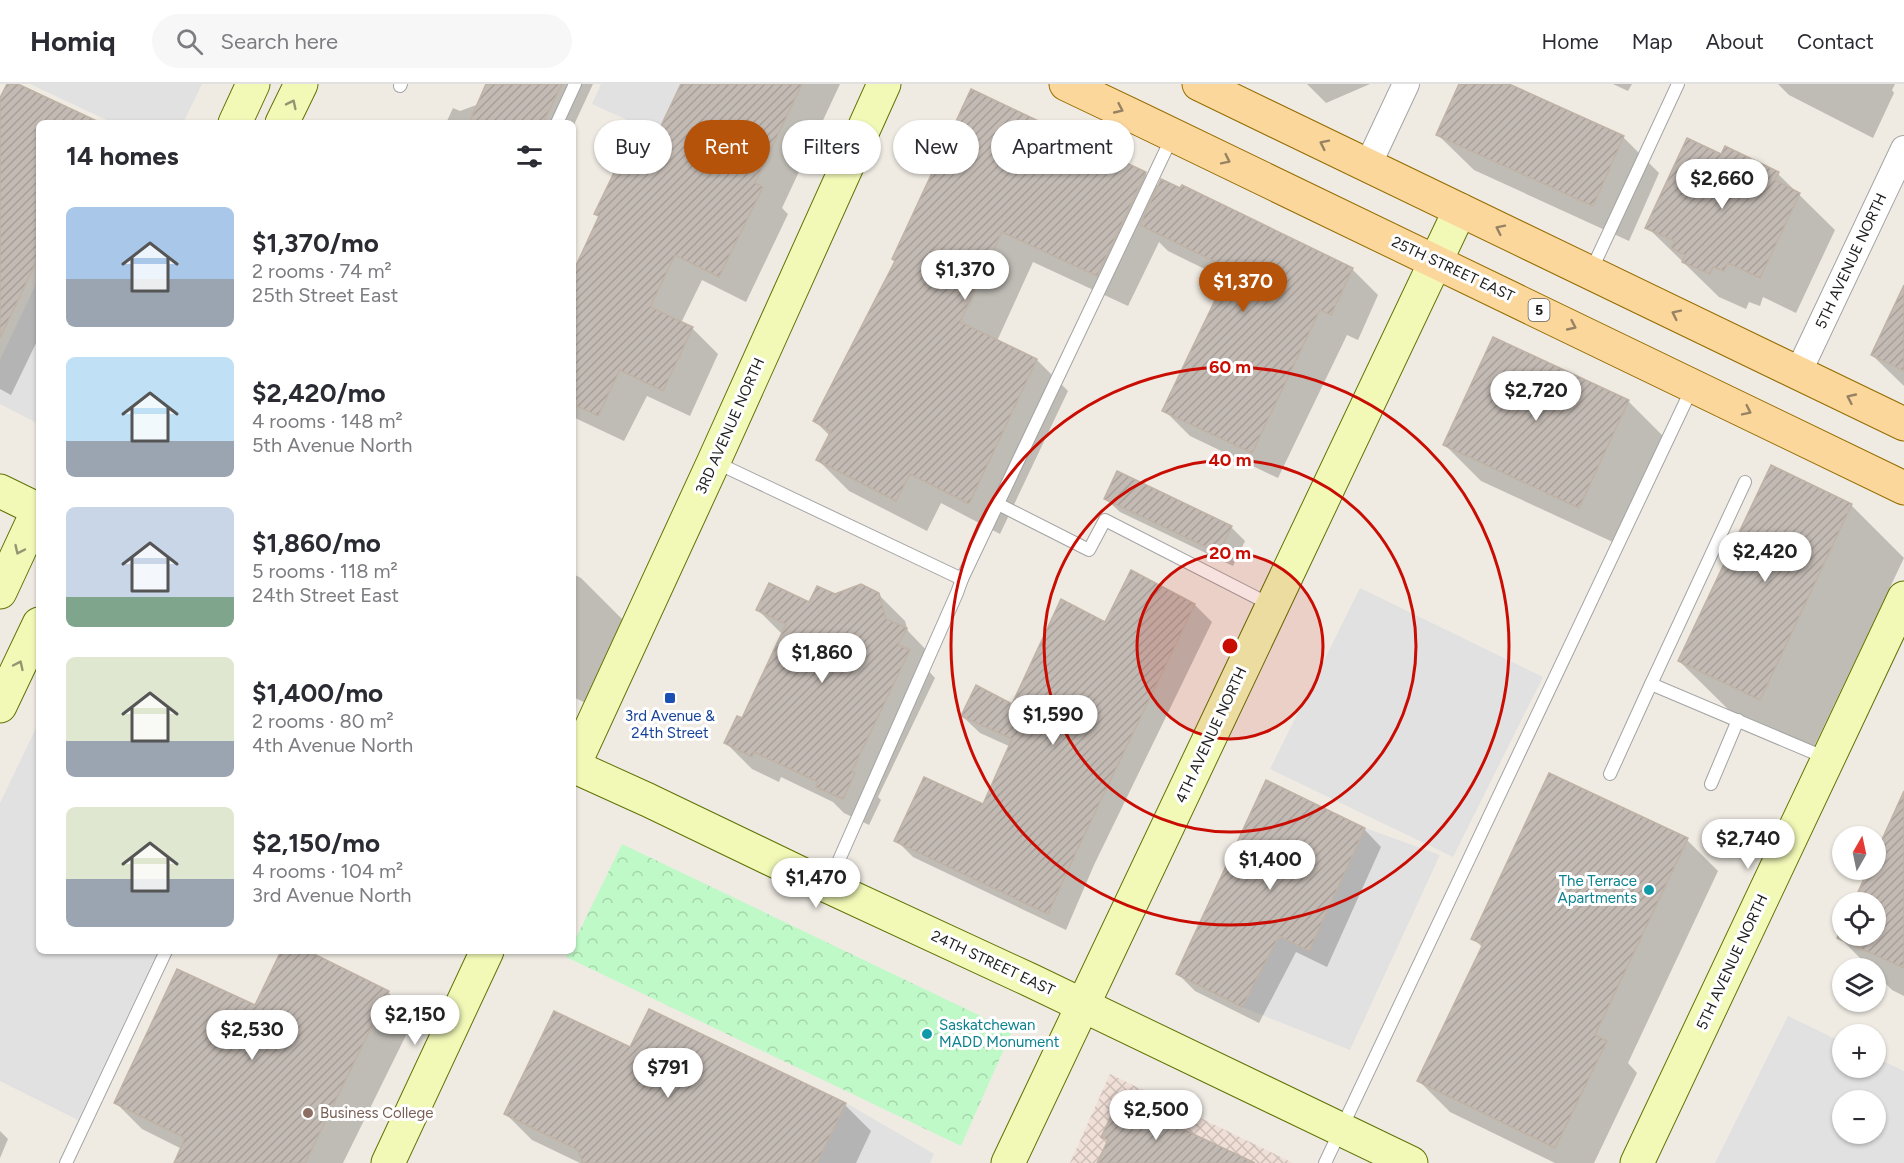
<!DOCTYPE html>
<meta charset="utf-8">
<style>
body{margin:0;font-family:Figtree,sans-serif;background:#f7f7f7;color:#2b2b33;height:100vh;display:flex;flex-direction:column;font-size:22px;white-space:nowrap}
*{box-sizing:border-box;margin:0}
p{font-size:20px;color:#7c7c81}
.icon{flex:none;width:33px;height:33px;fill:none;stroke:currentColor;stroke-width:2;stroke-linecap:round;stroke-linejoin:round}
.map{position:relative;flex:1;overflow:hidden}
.details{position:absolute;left:36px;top:36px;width:540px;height:834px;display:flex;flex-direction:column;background:#fff;border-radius:9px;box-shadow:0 2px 4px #0004}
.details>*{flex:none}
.banner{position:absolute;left:594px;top:36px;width:570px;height:54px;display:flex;gap:12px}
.needle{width:39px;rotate:9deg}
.fabs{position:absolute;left:1832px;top:742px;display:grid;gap:12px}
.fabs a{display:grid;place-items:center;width:54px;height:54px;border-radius:50%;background:#fff;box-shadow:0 2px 4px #0004;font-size:30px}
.price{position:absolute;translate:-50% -51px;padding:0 14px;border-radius:21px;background:#fff;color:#222;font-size:20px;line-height:39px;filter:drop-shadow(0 2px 3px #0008)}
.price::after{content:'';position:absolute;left:50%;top:36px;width:18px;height:14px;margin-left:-9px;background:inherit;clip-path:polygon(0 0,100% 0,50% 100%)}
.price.current{background:#b45309;color:#fff}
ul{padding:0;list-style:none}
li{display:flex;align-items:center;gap:18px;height:150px;padding:0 30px}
li span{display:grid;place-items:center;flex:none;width:168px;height:120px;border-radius:9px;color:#555}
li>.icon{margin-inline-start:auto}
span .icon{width:72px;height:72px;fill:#fffc;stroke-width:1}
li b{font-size:26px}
h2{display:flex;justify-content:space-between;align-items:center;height:72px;padding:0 30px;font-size:26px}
.chip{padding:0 21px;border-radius:27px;background:#fff;box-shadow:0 2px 4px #0004;font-size:21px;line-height:54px}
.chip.current{background:#b45309;color:#fff}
header{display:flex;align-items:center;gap:36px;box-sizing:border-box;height:84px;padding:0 30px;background:#fff;border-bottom:2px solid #e1e1e2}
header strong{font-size:28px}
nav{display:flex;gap:33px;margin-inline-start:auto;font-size:21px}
.search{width:420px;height:54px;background:#f7f7f7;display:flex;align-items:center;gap:15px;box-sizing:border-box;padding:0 21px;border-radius:33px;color:#7c7c81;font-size:22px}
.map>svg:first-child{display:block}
.military{fill:url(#military-cross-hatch)}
.park{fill:url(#park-crowns)}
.parking{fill:#e1e1e1;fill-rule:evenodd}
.shadow{fill:#0003}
.building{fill:url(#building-hatch);stroke:#c0b3a6;stroke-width:1.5}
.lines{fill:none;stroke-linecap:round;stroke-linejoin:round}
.lane-casing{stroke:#a4a4a4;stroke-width:14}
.street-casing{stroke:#a4a4a4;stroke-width:28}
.secondary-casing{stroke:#617306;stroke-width:35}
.primary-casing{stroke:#966d01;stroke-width:35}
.lane{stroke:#fff;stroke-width:12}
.street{stroke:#fff;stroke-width:26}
.secondary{stroke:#f2f9b7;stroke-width:33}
.primary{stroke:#fbd79c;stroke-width:33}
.oneway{stroke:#929672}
.oneway2{stroke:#978363}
.ring{fill:none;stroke:#c90d02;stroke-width:3}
.transit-dot{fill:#1a4fb4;stroke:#fff;stroke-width:2}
.culture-dot{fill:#0f9aa8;stroke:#fff;stroke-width:2}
.education-dot{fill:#8d6e63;stroke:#fff;stroke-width:2}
.labels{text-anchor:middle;stroke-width:6;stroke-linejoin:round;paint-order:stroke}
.shield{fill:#fff;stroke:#616161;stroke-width:1.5}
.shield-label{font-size:14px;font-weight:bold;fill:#1d1d1d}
.street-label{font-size:15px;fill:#1d1d1d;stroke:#fff}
.transit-label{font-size:15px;fill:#164399;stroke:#fff}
.culture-label{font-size:15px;fill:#0d838f;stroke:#fff;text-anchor:end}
.education-label{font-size:15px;fill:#785e54;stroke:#fff;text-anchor:start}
.centre{fill:#c90d02;stroke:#fff;stroke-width:3}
.ring-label{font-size:18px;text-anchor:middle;font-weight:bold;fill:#c90d02;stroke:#fff;stroke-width:6;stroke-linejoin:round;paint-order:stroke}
</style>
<header>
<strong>Homiq</strong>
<div class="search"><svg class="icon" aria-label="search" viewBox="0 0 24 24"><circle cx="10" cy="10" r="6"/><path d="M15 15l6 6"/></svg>Search here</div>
<nav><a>Home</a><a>Map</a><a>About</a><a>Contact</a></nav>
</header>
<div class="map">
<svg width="1904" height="1079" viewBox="0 0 1904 1079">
<defs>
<pattern id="military-cross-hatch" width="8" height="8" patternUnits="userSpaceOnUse" patternTransform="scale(1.5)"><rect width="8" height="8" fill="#f0dfd7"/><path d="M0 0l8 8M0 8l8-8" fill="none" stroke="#cdbfb8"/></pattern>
<pattern id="park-crowns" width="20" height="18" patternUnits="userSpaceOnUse" patternTransform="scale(1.5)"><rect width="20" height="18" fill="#c0f9c8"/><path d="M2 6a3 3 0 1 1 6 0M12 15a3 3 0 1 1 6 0" fill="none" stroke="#a5d5ab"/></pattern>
<pattern id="building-hatch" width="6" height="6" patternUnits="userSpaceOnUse" patternTransform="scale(1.5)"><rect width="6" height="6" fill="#c3bab3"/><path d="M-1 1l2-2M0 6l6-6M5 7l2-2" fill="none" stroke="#a79f9a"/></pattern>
</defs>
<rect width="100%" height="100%" fill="#efebe3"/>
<path class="military" d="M 1110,990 L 1293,1079 L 1070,1079 Z"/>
<path class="park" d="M 622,760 L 1012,947 L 961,1062 L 566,873 L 569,867 L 573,867 L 573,860 Z"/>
<g class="parking">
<path d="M 30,0 L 202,0 L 183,39 L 113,39 Z"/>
<path d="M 601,0 L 681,0 L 658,50 L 592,20 Z"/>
<path d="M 39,194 L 39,340 L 0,320 L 0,276 Z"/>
<path d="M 1360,504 L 1543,593 L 1453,773 L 1270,685 Z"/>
<path d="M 39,638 L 39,867 L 158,867 L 78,1036 L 0,997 L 0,719 Z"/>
<path d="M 1365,744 L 1440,771 L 1350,966 L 1242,923 L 1279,852 L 1310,864 Z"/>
<path d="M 1788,932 L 1842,958 L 1842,984 L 1875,984 L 1875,973 L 1904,987 L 1904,1079 L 1715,1079 ZM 1842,1017 L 1875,1017 L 1875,1050 L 1842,1050 Z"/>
<path d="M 846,1019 L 934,1070 L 930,1079 L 817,1079 Z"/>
</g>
<g class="shadow">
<path d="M 9,0 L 15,0 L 97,39 L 39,39 L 39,253 L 11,311 L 0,305 L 0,18 Z"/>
<path d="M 488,0 L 593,0 L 573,43 L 573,39 L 446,39 L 453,24 L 460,27 L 479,20 Z"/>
<path d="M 683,0 L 840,0 L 782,124 L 788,130 L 746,218 L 702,196 L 681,239 L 692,244 L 718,270 L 690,332 L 647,312 L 624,357 L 573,333 L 573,183 L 576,185 L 600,134 L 595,129 L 658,52 Z"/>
<path d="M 1307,0 L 1370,0 L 1326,19 Z"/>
<path d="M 1461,0 L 1505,0 L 1623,53 L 1659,89 L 1629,157 L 1474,86 L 1438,51 Z"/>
<path d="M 1613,0 L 1632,0 L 1628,7 Z"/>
<path d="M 1778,0 L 1895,0 L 1892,6 L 1894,9 L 1873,54 L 1789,11 Z"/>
<path d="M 1722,72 L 1778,90 L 1835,146 L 1796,229 L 1763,213 L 1760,222 L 1749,218 L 1746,225 L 1719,213 L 1647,143 Z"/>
<path d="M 1145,89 L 1159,103 L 1352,185 L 1378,211 L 1358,256 L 1347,251 L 1278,394 L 1190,352 L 1164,326 L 1227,196 L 1168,167 L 1159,158 L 1128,222 L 1033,178 L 997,257 L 1037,276 L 1068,307 L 1000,450 L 941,419 L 927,447 L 849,407 L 818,376 L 830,352 L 815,337 L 896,177 Z"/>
<path d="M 1904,204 L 1904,302 L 1872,271 Z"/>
<path d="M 1628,317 L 1664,353 L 1615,459 L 1481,397 L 1445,361 Z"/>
<path d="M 1118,389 L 1231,443 L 1245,457 L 1233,482 L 1120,428 L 1106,415 Z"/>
<path d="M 1851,421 L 1904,474 L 1812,667 L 1732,629 L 1679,577 Z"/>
<path d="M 573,490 L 581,494 L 631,544 L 594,623 L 573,613 Z"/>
<path d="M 878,510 L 905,537 L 908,547 L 932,572 L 926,584 L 935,594 L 878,713 L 881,716 L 869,741 L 844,729 L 833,718 L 781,693 L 779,698 L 752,685 L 726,659 L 742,636 L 783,551 L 758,526 L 810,520 L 835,512 Z"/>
<path d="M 1195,521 L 1212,538 L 1094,781 L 1066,846 L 913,773 L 896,756 L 983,722 L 1011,663 L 980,649 L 962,632 L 1013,622 Z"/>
<path d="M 1904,711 L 1904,912 L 1892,906 L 1875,889 L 1875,885 L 1871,885 L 1839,853 L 1842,847 L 1842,852 L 1875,852 L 1875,819 L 1855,819 L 1870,786 L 1875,786 L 1875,774 Z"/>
<path d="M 1364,745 L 1381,763 L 1327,883 L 1296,868 L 1259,939 L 1195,907 L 1178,890 Z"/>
<path d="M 1687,756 L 1718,787 L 1628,979 L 1637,989 L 1594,1079 L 1555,1079 L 1450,1028 L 1419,997 L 1483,864 L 1473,854 Z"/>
<path d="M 283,867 L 305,867 L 388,908 L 414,935 L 343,1079 L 175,1079 L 182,1065 L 142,1045 L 116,1019 L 255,923 Z"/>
<path d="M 631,965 L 845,1021 L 871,1047 L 856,1079 L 580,1079 L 532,1056 L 506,1030 Z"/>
<path d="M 0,1047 L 8,1055 L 0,1074 Z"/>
</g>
<g class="building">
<path d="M 7,0 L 18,0 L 101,39 L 39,39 L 39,172 L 0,254 L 0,14 Z"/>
<path d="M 486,0 L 562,0 L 543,39 L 469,39 Z"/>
<path d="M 681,0 L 802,0 L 755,99 L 763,103 L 719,193 L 675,171 L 650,223 L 693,243 L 663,307 L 620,286 L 598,332 L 573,320 L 573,188 L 599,132 L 594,130 L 637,41 L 657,50 Z"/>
<path d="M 1459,0 L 1509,0 L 1624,52 L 1593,122 L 1436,51 Z"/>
<path d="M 971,5 L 1146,88 L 1097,192 L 1002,148 L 960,238 L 1037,275 L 969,420 L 910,390 L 896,417 L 816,376 L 831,347 L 813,337 L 895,177 L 892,175 Z"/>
<path d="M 1687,54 L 1721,70 L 1725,62 L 1779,88 L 1775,96 L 1800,109 L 1760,194 L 1728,179 L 1724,187 L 1713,183 L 1710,190 L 1682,178 L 1685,171 L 1671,164 L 1675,157 L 1645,144 Z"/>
<path d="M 1161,95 L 1180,104 L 1182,101 L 1353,184 L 1331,231 L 1320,226 L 1252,369 L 1162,327 L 1230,185 L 1140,141 Z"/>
<path d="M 1904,201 L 1904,287 L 1871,271 Z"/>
<path d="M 1493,253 L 1629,316 L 1579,424 L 1443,361 Z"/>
<path d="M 1771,381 L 1852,420 L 1760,616 L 1678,577 Z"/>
<path d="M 1117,387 L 1232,442 L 1219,469 L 1104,415 Z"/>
<path d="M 1131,486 L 1195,520 L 1078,764 L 1048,830 L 894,757 L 924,693 L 983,720 L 1012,655 L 961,632 L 976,601 L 1012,620 L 1061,515 L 1105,538 Z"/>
<path d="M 769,499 L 809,518 L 817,502 L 835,510 L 861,500 L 879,509 L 886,535 L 907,544 L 898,561 L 910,566 L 852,687 L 855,689 L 843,715 L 816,703 L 818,698 L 754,668 L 752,673 L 724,659 L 737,632 L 742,634 L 786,540 L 756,526 Z"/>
<path d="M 1549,689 L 1688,754 L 1595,951 L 1607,957 L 1555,1064 L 1417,997 L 1483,860 L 1471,855 Z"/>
<path d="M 1266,696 L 1365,744 L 1309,867 L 1279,852 L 1242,923 L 1176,890 Z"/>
<path d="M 1904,707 L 1904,884 L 1837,854 L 1842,843 L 1842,852 L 1875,852 L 1875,819 L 1853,819 L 1868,786 L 1875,786 L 1875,771 Z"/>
<path d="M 281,867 L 308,867 L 389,907 L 305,1079 L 174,1079 L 185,1054 L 114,1019 L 177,885 L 255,921 Z"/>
<path d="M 649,925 L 846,1019 L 817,1079 L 583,1079 L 578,1066 L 504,1030 L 554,927 L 630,963 Z"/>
<path d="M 1119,1015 L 1176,1042 L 1255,1079 L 1097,1079 L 1108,1056 L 1101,1053 Z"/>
</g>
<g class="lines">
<g class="lane-casing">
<g id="lane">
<path d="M 400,2 L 401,0"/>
<path d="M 557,39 L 575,0"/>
<path d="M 1591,187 L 1678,0"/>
<path d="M 715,378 L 962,495"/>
<path d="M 1745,398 L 1651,600 L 1826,674"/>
<path d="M 998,420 L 1089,466 L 1105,436 L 1271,521"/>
<path d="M 1610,690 L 1651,600"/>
<path d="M 1711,700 L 1738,636"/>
<path d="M 828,801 L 957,509 L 962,495 L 1173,51"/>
<path d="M 66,1079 L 166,867"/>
<path d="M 1325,1079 L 1693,302"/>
</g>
</g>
<g class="street-casing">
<g id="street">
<path d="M 1368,81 L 1406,0"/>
<path d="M 1798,289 L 1904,65"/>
</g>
</g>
<g class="secondary-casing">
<g id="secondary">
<path d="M 235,39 L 253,0"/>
<path d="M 282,39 L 301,0"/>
<path d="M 0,407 L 39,426"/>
<path d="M 0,508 L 39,424"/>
<path d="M 0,622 L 39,540"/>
<path d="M 573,682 L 648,716 L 827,802 L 1030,896 L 1411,1079"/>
<path d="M 573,683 L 714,377 L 884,0"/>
<path d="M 388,1079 L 487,867"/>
<path d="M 1008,1079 L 1460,126"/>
<path d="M 1637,1079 L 1904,514"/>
</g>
</g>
<g class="primary-casing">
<g id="primary">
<path d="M 1066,0 C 1346,133 1625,268 1904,404"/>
<path d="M 1199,0 L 1904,340"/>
</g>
</g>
<use href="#lane" class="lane"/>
<use href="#street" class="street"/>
<use href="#secondary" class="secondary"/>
<use href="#primary" class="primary"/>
</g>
<defs><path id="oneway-chevron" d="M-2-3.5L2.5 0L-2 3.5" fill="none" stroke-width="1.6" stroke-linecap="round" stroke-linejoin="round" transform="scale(1.5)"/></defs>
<g class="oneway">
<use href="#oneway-chevron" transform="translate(292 20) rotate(-64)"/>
<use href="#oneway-chevron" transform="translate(19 466) rotate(115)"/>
<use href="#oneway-chevron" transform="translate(19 581) rotate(-65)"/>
</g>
<g class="oneway2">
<use href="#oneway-chevron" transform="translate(1119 25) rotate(25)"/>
<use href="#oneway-chevron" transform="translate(1324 60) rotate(-154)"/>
<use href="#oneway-chevron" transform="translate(1226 76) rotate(26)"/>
<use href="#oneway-chevron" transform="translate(1500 145) rotate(-154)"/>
<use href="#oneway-chevron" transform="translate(1676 230) rotate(-154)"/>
<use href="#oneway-chevron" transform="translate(1572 242) rotate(25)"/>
<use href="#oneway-chevron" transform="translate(1851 314) rotate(-155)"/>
<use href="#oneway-chevron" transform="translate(1747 327) rotate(26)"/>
</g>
<circle cx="1230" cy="562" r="93" fill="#c90d02" fill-opacity=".12"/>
<g class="ring">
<circle cx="1230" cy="562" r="93"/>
<circle cx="1230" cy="562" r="186"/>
<circle cx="1230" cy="562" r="279"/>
</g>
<rect class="transit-dot" x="664" y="608" width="12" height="12" rx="3"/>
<g class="culture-dot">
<circle cx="1649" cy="806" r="6"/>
<circle cx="927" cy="950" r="6"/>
</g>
<circle class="education-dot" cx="308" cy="1029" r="6"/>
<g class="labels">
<rect class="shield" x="1528.5" y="215" width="21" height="22" rx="4.5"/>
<g class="shield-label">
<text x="1539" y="231">5</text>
</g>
<g class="street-label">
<text transform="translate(1851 177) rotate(-65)" y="5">5TH AVENUE NORTH</text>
<text transform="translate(1453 185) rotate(25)" y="5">25TH STREET EAST</text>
<text transform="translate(730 342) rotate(-66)" y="5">3RD AVENUE NORTH</text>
<text transform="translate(1211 651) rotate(-65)" y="5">4TH AVENUE NORTH</text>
<text transform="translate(1732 878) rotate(-65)" y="5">5TH AVENUE NORTH</text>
<text transform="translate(993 879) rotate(25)" y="5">24TH STREET EAST</text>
</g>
<g class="transit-label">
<text x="670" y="637">3rd Avenue &amp;<tspan x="670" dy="17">24th Street</tspan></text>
</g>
<g class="culture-label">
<text x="1637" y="802">The Terrace<tspan x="1637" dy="17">Apartments</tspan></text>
<text x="939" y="946" text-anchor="start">Saskatchewan<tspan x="939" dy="17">MADD Monument</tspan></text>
</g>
<g class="education-label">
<text x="320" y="1034">Business College</text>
</g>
</g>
<circle cx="1230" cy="562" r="9" class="centre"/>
<g class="ring-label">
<text x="1230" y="289">60 m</text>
<text x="1230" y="382">40 m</text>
<text x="1230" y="475">20 m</text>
</g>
</svg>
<div class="fabs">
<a><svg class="needle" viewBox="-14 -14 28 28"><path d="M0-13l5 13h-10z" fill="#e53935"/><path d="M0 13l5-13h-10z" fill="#7c7c81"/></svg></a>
<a><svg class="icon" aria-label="locate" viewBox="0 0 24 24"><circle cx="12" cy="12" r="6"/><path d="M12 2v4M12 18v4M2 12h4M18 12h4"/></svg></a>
<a><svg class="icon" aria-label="layers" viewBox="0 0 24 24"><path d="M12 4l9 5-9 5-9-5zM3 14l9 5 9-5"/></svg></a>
<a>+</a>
<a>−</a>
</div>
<b class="price" style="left:1722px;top:126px">$2,660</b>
<b class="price" style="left:965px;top:217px">$1,370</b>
<b class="price current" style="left:1243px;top:229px">$1,370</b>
<b class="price" style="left:1536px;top:338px">$2,720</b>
<b class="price" style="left:1765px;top:499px">$2,420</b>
<b class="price" style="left:822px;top:600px">$1,860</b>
<b class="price" style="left:1053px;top:662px">$1,590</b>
<b class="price" style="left:1748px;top:786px">$2,740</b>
<b class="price" style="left:1270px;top:807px">$1,400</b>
<b class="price" style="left:816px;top:825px">$1,470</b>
<b class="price" style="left:415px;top:962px">$2,150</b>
<b class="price" style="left:252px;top:977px">$2,530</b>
<b class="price" style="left:668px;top:1015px">$791</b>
<b class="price" style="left:1156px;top:1057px">$2,500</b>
<div class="banner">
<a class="chip">Buy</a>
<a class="chip current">Rent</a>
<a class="chip">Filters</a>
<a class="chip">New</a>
<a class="chip">Apartment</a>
</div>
<section class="details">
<h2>14 homes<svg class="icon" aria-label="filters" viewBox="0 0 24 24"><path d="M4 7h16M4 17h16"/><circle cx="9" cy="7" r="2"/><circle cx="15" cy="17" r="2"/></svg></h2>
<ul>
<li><span style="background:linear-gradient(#a9c7e8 60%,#9aa5b1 0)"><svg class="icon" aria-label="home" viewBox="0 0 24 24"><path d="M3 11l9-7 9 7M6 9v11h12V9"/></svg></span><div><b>$1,370/mo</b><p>2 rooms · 74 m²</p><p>25th Street East</p></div></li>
<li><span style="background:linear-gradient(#bfe0f5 70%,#9aa5b1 0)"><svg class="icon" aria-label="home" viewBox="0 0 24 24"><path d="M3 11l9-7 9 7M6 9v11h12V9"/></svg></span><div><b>$2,420/mo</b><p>4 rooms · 148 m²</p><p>5th Avenue North</p></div></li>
<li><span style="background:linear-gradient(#c9d6e8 75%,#7fa58c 0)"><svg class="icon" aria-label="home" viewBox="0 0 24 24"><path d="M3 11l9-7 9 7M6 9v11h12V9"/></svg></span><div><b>$1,860/mo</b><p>5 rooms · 118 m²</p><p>24th Street East</p></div></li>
<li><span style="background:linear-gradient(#dfe7d0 70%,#9aa5b1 0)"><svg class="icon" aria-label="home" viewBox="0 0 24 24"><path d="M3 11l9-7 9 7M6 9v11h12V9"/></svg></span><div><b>$1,400/mo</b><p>2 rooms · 80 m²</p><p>4th Avenue North</p></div></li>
<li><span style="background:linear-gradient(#dfe7d0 60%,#9aa5b1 0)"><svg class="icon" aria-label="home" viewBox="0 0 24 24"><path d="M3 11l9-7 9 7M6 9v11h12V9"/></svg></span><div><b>$2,150/mo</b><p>4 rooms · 104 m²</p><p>3rd Avenue North</p></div></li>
</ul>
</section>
</div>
